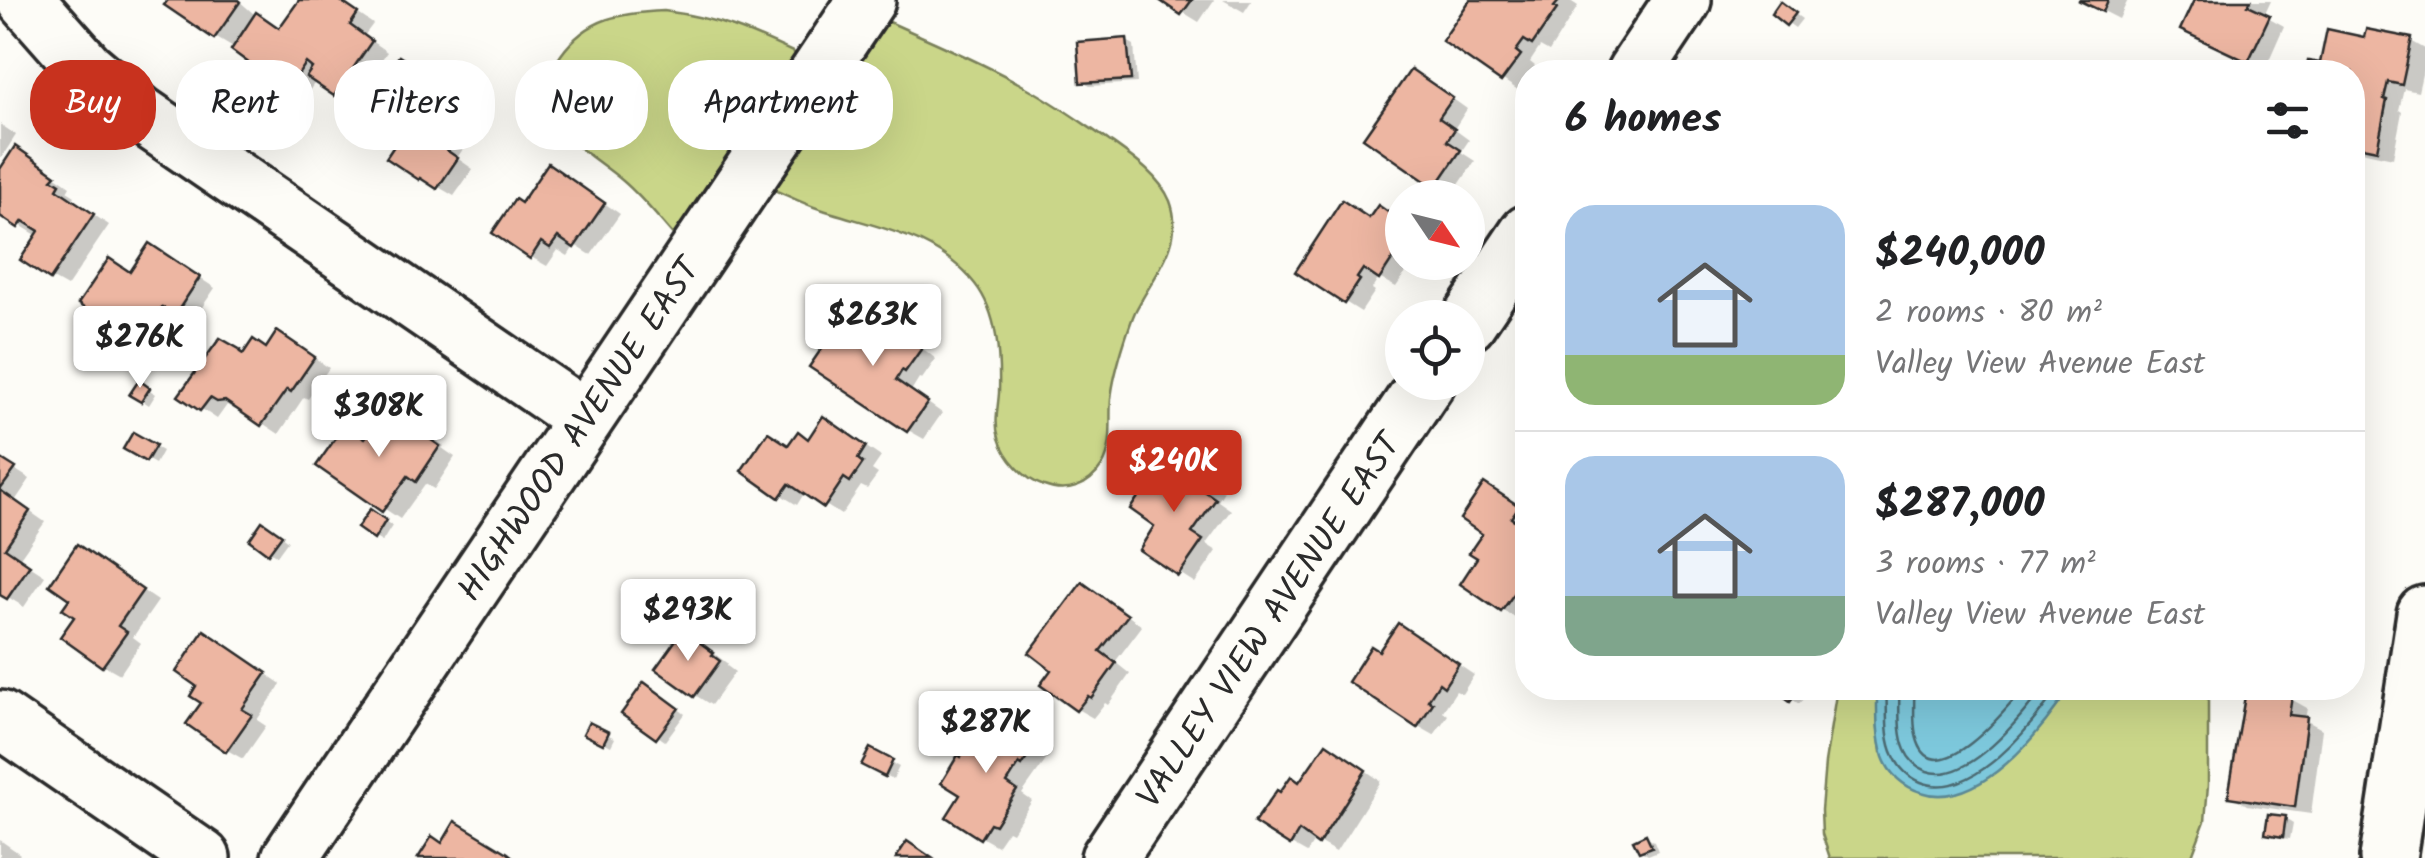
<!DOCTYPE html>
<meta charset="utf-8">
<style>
body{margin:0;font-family:Kalam,sans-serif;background:#f2f2f2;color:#202124;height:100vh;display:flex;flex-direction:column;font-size:38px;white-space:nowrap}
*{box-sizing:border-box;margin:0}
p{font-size:32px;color:#757577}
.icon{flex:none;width:55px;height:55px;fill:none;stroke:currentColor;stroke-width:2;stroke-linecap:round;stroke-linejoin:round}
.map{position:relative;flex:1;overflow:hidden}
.sheet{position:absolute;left:1515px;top:60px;width:850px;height:640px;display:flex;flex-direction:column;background:#fff;border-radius:40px;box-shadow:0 10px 40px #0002}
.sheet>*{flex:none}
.guide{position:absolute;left:30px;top:60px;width:950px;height:90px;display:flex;gap:20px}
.needle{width:65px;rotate:125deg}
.tools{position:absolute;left:1385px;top:180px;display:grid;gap:20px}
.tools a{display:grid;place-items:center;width:100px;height:100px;border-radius:50%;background:#fff;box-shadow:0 10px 40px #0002;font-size:50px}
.price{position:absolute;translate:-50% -85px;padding:0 22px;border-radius:10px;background:#fff;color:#222;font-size:32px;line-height:65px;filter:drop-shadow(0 2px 5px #0008)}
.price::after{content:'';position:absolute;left:50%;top:60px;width:30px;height:22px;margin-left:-15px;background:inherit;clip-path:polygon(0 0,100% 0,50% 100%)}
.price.on{background:#c8321e;color:#fff}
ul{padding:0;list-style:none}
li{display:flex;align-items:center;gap:30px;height:250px;padding:0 50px}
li+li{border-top:2px solid #e0e0e0}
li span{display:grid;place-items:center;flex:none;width:280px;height:200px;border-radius:30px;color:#555}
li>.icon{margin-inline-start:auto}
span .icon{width:120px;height:120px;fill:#fffc;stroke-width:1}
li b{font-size:42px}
h2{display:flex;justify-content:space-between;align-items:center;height:120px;padding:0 50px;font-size:42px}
.pill{padding:0 35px;border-radius:40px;background:#fff;box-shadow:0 10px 40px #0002;font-size:35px;line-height:90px}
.pill.on{background:#c8321e;color:#fff}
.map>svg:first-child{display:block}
.green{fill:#cad689;stroke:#7a805a;stroke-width:2.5}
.water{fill:#7dc8dc;stroke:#5c8995;stroke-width:2.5}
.shadow{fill:#0003}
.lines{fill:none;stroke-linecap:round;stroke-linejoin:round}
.shore{stroke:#4c6a72;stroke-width:2.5}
.building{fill:#edb6a2;stroke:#2b2b2b;stroke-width:2.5}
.minor-casing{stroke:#2b2b2b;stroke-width:62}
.minor{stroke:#fdfcf7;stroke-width:55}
.labels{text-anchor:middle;stroke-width:8;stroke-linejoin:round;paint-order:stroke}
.street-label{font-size:35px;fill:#2b2b2b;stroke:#fdfcf7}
</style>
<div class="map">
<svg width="2425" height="858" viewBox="0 0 2425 858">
<rect width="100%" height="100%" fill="#fdfcf7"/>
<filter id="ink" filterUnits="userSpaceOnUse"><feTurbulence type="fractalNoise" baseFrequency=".01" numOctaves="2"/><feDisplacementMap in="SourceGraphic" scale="20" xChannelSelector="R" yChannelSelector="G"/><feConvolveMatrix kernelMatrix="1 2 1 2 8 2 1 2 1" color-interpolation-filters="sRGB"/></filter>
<g filter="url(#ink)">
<g class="green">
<path d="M 664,11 C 718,18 750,32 799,55 L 676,238 C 659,219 643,198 623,181 C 583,147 516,118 561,55 C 588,17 621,13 664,11 Z"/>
<path d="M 885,20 C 931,41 978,60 1022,85 C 1051,100 1078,120 1105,138 C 1127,154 1159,174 1170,201 C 1186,243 1153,276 1135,312 C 1131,321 1128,331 1125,340 C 1119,359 1113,379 1111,399 C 1109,420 1114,447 1102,466 C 1089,486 1067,495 1044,486 C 1024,479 1005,458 999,438 C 994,423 998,408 999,393 C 1000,357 998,313 975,284 C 935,233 871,227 814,207 C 800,202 786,195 772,189 Z"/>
<path d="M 1837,688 L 1877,688 L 1878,728 L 1881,752 L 2004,764 L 2028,742 L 2070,688 L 2208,688 L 2208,785 L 2205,821 L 2191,858 L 1830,858 L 1822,834 L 1821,810 L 1825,763 Z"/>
</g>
<path class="water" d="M 1877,688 L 2070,688 C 2042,730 1979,812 1921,792 C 1904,787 1889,774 1883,757 C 1876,735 1877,710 1877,688 Z"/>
<g class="shadow">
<path d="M 171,0 L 238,0 L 254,14 L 281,30 L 302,0 L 338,0 L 373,24 L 364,36 L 387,52 L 351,103 L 316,81 L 304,98 L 288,89 L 235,48 L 215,36 Z"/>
<path d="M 1163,0 L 1214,0 L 1199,22 Z"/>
<path d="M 1223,0 L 1252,0 L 1244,12 Z"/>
<path d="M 1473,0 L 1569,0 L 1578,6 L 1549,52 L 1540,47 L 1530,62 L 1535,66 L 1530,72 L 1528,72 L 1528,77 L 1518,90 L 1445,41 Z"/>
<path d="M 2082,0 L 2128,0 L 2119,19 Z"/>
<path d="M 2197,0 L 2271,0 L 2264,15 L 2284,26 L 2265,69 L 2199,39 Z"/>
<path d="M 1788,9 L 1802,19 L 1795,28 L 1788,23 Z"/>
<path d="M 2366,40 L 2411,41 L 2425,49 L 2425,61 L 2418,92 L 2404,89 L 2399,110 L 2402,112 L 2393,158 L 2352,149 L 2352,72 L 2308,72 L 2310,64 L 2322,66 Z"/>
<path d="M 1127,41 L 1134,45 L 1137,83 L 1090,86 L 1082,82 Z"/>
<path d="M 422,70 L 451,88 L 452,93 L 485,116 L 457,158 L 473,169 L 454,196 L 389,158 L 406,133 L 394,137 L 377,127 Z"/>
<path d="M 1428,81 L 1467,109 L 1454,129 L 1469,140 L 1461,152 L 1475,161 L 1452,195 L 1436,186 Z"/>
<path d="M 0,124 L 16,135 L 0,160 Z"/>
<path d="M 16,149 L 70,186 L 67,191 L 75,196 L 72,200 L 109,225 L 67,287 L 51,278 L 38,236 L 0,213 L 0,174 Z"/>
<path d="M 565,176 L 620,214 L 591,255 L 575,245 L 568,256 L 558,250 L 547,266 L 531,257 L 522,206 Z"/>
<path d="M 1379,209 L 1402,223 L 1402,262 L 1413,262 L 1396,287 L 1379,278 L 1372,289 L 1375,291 L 1361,312 L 1345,302 L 1371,220 Z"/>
<path d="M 166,256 L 215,288 L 192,322 L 179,315 L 155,351 L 81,304 Z"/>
<path d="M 890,326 L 907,336 L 936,359 L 922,379 L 919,378 L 911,391 L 942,413 L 924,439 L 908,430 L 853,347 L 860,338 Z"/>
<path d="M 294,343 L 329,368 L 308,399 L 304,397 L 279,434 L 241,409 L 235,410 L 227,405 L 217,419 L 182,396 L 245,355 Z"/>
<path d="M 140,384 L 156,394 L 149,405 L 133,394 Z"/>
<path d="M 2352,387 L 2365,394 L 2357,457 L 2352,457 Z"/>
<path d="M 416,427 L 444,446 L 442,448 L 455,457 L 434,489 L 425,484 L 400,519 L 319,465 L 366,441 L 385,439 Z"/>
<path d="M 840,429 L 881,457 L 872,470 L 878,474 L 867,489 L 861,486 L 841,515 L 805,492 L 797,505 L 781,495 L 789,447 Z"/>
<path d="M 134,435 L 162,451 L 155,464 L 127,448 Z"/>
<path d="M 0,460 L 30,479 L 15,501 L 45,522 L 19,559 L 45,576 L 24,607 L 0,592 Z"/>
<path d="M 1195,471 L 1224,491 L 1218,501 L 1231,510 L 1206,544 L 1217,551 L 1195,583 L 1142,549 L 1158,525 L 1166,482 Z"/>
<path d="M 1501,495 L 1528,513 L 1526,529 L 1528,530 L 1528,606 L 1518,620 L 1463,583 L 1480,558 L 1486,533 Z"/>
<path d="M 378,516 L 392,526 L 382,542 L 375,538 Z"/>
<path d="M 270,528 L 288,541 L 277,556 L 252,539 Z"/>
<path d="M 93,557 L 158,601 L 133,637 L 141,643 L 120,674 L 104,665 Z"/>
<path d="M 1099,594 L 1142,626 L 1115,662 L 1130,674 L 1108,705 L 1105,703 L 1093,718 L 1077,709 Z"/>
<path d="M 1414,635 L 1474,675 L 1462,694 L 1456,691 L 1443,711 L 1448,715 L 1434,735 L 1418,726 L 1380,654 Z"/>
<path d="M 221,643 L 281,684 L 257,720 L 266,726 L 243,759 L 227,750 L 204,703 Z"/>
<path d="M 700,643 L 728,664 L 727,666 L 735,672 L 711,705 L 695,695 Z"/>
<path d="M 1778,688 L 1811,688 L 1799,704 L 1777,689 Z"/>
<path d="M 652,689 L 685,714 L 665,741 L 625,713 Z"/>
<path d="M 2291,699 L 2307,708 L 2305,720 L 2322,729 L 2311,814 L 2247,805 L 2231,796 Z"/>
<path d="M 590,726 L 615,738 L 611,746 L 587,733 Z"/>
<path d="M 1004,727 L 1049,756 L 1022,794 L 1032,801 L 1012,832 L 1008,830 L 997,846 L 981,837 L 963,794 Z"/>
<path d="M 871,752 L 899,767 L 893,779 L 865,764 Z"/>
<path d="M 1343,755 L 1381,781 L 1336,852 L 1315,840 L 1307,853 L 1291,844 L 1281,795 Z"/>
<path d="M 2285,818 L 2293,823 L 2290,839 L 2275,837 L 2268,833 Z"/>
<path d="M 1646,836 L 1654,841 L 1658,851 L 1648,855 L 1641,851 Z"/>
<path d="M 0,840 L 20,854 L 17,858 L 0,858 Z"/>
</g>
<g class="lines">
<g class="shore">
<path d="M 1886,688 C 1888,709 1884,736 1894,756 C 1899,768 1909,777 1921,782 C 1972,803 2033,724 2058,688"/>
<path d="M 1899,688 C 1900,707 1897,731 1905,750 C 1909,760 1917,767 1927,771 C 1968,786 2022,716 2043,688"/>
<path d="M 1914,688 C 1915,705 1912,726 1918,742 C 1937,796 2010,705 2024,688"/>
</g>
</g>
<g class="building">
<path d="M 168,0 L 238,0 L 240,2 L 214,39 L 164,5 Z"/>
<path d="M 299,0 L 339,0 L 358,13 L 350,25 L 372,41 L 334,96 L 306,77 L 312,68 L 306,63 L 287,91 L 231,50 L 256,12 L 279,28 Z"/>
<path d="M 1159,0 L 1192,0 L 1181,15 Z"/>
<path d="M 1470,0 L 1560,0 L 1554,7 L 1557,9 L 1532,45 L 1524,40 L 1516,51 L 1521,55 L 1501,82 L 1442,41 Z"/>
<path d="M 2078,0 L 2108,0 L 2103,12 Z"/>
<path d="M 2194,0 L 2251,0 L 2248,5 L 2270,15 L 2248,62 L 2180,30 Z"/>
<path d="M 1780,1 L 1796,13 L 1786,26 L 1771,14 Z"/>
<path d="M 2327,29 L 2364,37 L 2366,29 L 2412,38 L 2402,85 L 2388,82 L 2384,99 L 2387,100 L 2377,150 L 2352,145 L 2352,72 L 2306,72 L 2308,61 L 2320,63 Z"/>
<path d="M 1127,38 L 1131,80 L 1080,83 L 1077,42 Z"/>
<path d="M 399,56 L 418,68 L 422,67 L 435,76 L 436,81 L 471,105 L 442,147 L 458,158 L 437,189 L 420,178 L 419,180 L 386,158 L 400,137 L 384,126 L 376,129 L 363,120 L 361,110 Z"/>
<path d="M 1411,69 L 1453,98 L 1439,118 L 1455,129 L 1447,141 L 1461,150 L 1435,188 L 1363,138 Z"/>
<path d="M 15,146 L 56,175 L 52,179 L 60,184 L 57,189 L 94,214 L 50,280 L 20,260 L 39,231 L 23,221 L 18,228 L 0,216 L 0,169 Z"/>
<path d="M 548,163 L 605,203 L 574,248 L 558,237 L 550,248 L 541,242 L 530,259 L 492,233 L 515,199 L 521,203 Z"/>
<path d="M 1342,200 L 1369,218 L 1378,205 L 1402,222 L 1402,241 L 1400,244 L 1402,245 L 1379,280 L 1363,269 L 1357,278 L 1360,280 L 1344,304 L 1295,272 Z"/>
<path d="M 149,243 L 200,277 L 175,315 L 162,307 L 137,344 L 78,304 L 109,258 L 130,272 Z"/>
<path d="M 865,309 L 887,324 L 890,324 L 922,348 L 905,372 L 902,370 L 896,380 L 928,402 L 907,432 L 809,367 L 833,332 L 852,345 L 856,339 L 848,333 Z"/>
<path d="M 277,331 L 315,357 L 291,392 L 287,389 L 261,426 L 225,401 L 217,402 L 210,398 L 200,411 L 178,396 L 220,338 L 241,350 L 240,352 L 243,354 L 253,339 L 266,348 Z"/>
<path d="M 139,380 L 150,388 L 141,402 L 129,395 Z"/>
<path d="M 399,414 L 429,435 L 427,437 L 440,446 L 416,482 L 408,476 L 382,512 L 316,466 L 344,426 L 365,438 L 372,429 L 383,436 Z"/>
<path d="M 823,416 L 866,446 L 858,459 L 863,463 L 850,482 L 844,478 L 824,508 L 789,484 L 779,498 L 741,471 L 768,432 L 788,445 L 798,431 L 808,439 Z"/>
<path d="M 133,432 L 156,445 L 146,462 L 123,449 Z"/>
<path d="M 0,458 L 16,468 L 0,490 L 30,511 L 5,548 L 30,565 L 7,599 L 0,595 Z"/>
<path d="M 1179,459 L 1210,479 L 1203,490 L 1216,499 L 1192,533 L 1203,540 L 1178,576 L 1139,550 L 1154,526 L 1130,509 L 1155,472 L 1165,479 Z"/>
<path d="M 1484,483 L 1519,506 L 1511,518 L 1528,529 L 1528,537 L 1518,552 L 1528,559 L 1528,574 L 1501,612 L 1460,584 L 1477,558 L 1469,553 L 1482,534 L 1460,519 Z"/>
<path d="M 370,509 L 386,520 L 374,540 L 357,528 Z"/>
<path d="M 262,521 L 282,535 L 268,554 L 249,540 Z"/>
<path d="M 77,544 L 143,590 L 118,626 L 127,632 L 102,667 L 60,637 L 74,617 L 62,609 L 69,599 L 49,585 Z"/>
<path d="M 1082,582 L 1128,615 L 1100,651 L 1116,663 L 1091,698 L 1088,696 L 1076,711 L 1040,685 L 1051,670 L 1029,653 Z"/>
<path d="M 1398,623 L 1459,664 L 1444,687 L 1439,683 L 1428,700 L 1433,703 L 1417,728 L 1348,682 L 1371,646 L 1379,651 Z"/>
<path d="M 204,630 L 267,673 L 242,709 L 252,715 L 226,752 L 186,724 L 201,703 L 190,696 L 196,686 L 176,672 Z"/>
<path d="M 683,630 L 714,653 L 712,655 L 720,661 L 694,697 L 655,669 Z"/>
<path d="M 644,682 L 679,708 L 656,739 L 621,714 Z"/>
<path d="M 1775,688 L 1801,688 L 1790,702 L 1774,690 Z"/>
<path d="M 2246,690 L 2292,696 L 2289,715 L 2307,717 L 2295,807 L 2228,797 Z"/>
<path d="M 987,715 L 1035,745 L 1022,766 L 1019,764 L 1007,783 L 1017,790 L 995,825 L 990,823 L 980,839 L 946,817 L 960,795 L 941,783 L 958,755 L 961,757 Z"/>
<path d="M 589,722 L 609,732 L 603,744 L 583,734 Z"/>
<path d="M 1326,743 L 1366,770 L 1318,845 L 1299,831 L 1290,846 L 1254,823 L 1277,790 L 1280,792 L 1291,776 L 1299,782 Z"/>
<path d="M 870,748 L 893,760 L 885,777 L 861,765 Z"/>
<path d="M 2268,814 L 2286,816 L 2283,837 L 2265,834 Z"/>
<path d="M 455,821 L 508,853 L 514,858 L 418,858 L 432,836 L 442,843 Z"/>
<path d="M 1646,834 L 1652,847 L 1639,852 L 1633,840 Z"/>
<path d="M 907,841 L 932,858 L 896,858 Z"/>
</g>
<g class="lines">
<g class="minor-casing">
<g id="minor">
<path d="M 26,0 L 86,68 L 139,113 L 584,418"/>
<path d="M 1635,72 L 1683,0"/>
<path d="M 1468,322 L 1528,233"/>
<path d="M 0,719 L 202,858"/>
<path d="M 290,858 L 867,0"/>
<path d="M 1109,858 L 1427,382"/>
<path d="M 2388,858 L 2425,614"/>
</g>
</g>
<use href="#minor" class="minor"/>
</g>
</g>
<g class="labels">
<g class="street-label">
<text transform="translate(578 429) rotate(-56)" y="12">HIGHWOOD AVENUE EAST</text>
<text transform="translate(1268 620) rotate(-56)" y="12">VALLEY VIEW AVENUE EAST</text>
</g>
</g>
</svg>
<div class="tools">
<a><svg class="needle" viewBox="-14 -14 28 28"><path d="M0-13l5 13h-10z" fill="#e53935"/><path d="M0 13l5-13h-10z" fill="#757577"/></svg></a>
<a><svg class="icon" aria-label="locate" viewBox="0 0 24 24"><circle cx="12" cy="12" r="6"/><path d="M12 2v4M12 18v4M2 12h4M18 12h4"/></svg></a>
</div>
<b class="price" style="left:873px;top:369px">$263K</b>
<b class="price" style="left:140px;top:391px">$276K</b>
<b class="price" style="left:379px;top:460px">$308K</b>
<b class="price on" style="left:1174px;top:515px">$240K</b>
<b class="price" style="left:688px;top:664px">$293K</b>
<b class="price" style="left:986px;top:776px">$287K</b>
<div class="guide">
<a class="pill on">Buy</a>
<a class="pill">Rent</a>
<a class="pill">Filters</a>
<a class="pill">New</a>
<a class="pill">Apartment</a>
</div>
<section class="sheet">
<h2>6 homes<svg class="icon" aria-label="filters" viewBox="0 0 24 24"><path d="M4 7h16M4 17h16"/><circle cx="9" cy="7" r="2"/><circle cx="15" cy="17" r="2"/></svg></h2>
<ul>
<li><span style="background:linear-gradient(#a9c7e8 75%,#8fb573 0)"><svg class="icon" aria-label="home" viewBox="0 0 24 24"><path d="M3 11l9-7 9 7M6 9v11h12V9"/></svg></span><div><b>$240,000</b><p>2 rooms · 80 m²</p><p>Valley View Avenue East</p></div></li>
<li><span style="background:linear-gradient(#a9c7e8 70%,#7fa58c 0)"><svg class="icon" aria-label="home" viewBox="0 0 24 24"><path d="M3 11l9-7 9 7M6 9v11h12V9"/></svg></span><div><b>$287,000</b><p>3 rooms · 77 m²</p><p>Valley View Avenue East</p></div></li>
</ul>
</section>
</div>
